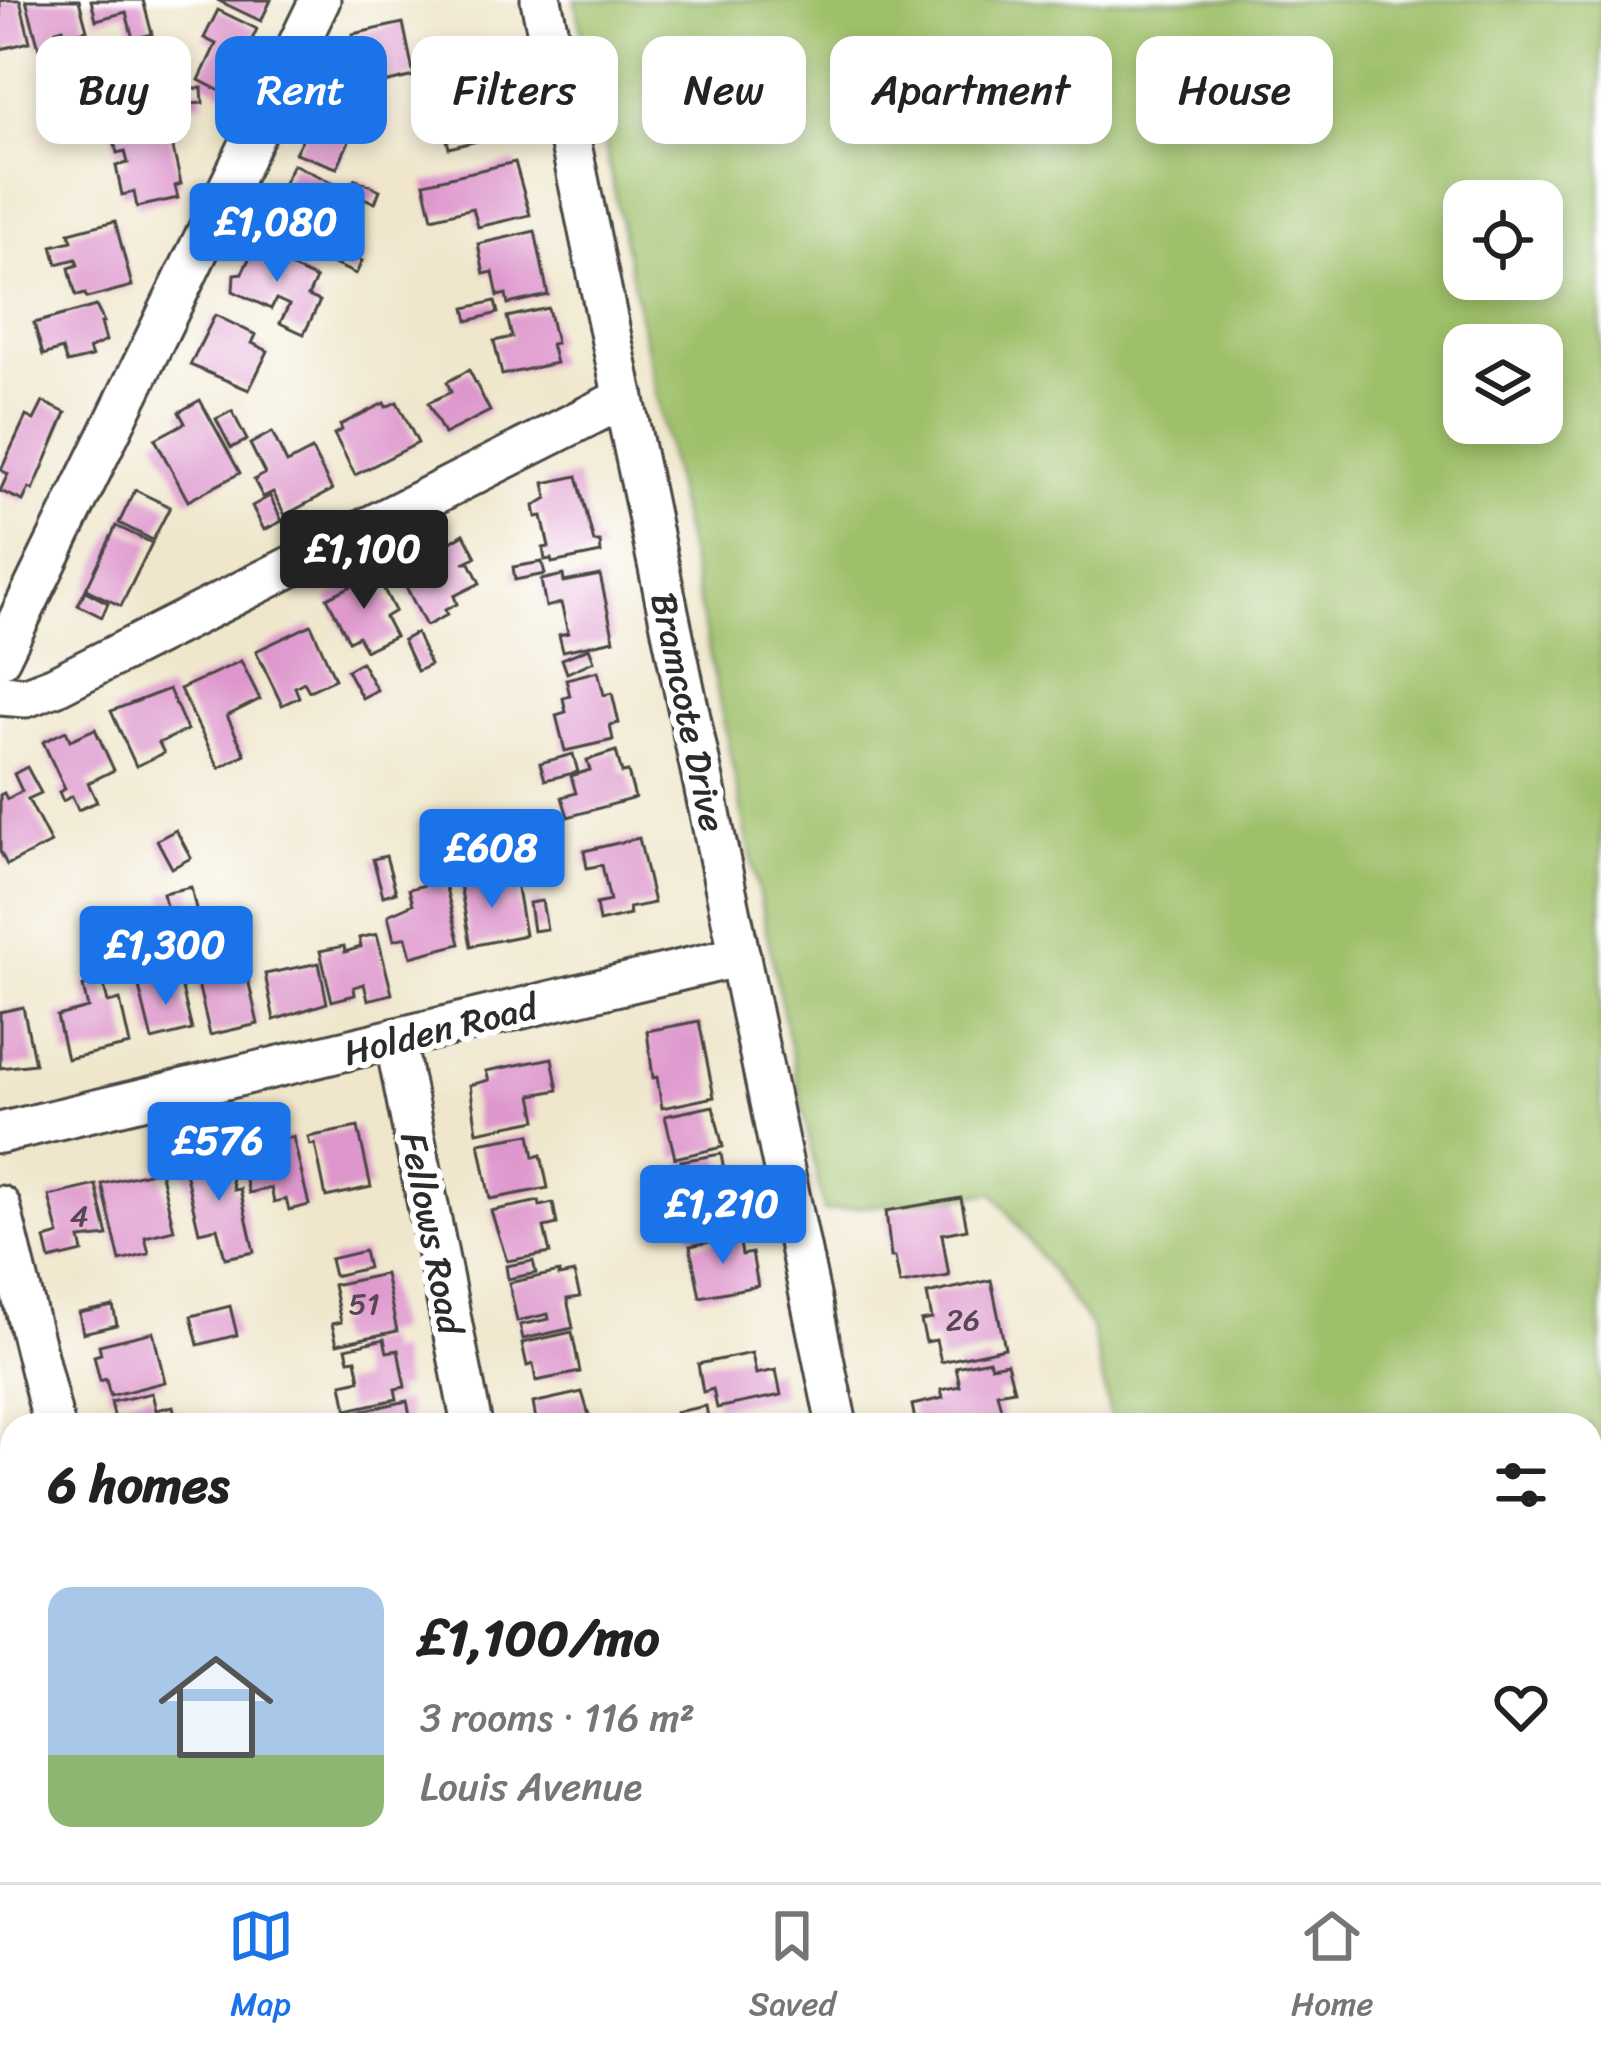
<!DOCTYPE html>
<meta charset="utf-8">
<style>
body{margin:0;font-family:Sriracha,sans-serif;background:#f2f2f2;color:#222;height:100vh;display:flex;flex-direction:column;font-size:45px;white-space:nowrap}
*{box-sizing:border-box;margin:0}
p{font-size:39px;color:#767676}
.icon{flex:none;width:66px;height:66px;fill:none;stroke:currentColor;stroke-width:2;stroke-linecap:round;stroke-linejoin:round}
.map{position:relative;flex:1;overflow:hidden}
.drawer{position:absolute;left:0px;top:1413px;width:1602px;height:471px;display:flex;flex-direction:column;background:#fff;border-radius:36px 36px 0 0;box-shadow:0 6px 18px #0003}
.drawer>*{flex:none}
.hud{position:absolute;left:36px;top:36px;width:1530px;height:108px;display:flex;gap:24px}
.buttons{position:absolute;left:1443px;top:180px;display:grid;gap:24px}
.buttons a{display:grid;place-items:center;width:120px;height:120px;border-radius:24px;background:#fff;box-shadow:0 6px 18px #0003;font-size:60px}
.price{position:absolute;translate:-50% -102px;padding:0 27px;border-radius:12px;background:#1a73e8;color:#fff;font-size:39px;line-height:78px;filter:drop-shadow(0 3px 6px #0008)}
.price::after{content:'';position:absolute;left:50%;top:72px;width:36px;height:27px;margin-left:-18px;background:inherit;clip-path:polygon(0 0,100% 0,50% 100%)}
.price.on{background:#222;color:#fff}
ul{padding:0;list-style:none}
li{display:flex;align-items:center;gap:36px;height:300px;padding:0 48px}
li span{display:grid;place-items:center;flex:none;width:336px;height:240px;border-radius:24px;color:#555}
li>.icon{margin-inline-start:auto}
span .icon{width:144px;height:144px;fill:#fffc;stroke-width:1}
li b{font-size:51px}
h2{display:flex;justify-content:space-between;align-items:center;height:144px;padding:0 48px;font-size:51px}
.chip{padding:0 42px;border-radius:24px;background:#fff;box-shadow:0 6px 18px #0003;font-size:42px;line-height:108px}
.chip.on{background:#1a73e8;color:#fff}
.menu{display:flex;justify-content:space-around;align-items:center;height:168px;border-top:3px solid #e0e0e0;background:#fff;font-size:33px;color:#767676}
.menu a{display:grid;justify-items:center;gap:6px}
.menu .on{color:#1a73e8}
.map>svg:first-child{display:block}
.green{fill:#9ec069;stroke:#64764a;stroke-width:3;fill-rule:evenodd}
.building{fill:#de97cc}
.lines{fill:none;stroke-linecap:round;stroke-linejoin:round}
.minor-casing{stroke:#484743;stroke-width:45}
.minor{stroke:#fff;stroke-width:39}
.labels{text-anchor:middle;stroke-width:12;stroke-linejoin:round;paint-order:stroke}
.number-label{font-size:30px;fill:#584653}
.street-label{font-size:36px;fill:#2b2b2b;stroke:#fff}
</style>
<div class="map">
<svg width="1601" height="1882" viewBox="0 0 1601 1882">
<rect width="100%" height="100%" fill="#fff"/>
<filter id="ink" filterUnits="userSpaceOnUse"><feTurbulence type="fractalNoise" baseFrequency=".00833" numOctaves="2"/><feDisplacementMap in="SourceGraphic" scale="24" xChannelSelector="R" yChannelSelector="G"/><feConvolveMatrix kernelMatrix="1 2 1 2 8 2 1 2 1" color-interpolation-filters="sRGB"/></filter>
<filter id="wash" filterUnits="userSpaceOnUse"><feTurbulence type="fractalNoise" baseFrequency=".004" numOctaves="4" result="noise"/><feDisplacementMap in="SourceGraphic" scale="48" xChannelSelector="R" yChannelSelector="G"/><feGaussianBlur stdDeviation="2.7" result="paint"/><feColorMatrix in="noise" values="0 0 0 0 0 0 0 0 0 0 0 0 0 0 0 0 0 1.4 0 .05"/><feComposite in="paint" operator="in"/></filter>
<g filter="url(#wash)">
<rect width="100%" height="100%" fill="#efe6cb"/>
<path class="green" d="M 575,0 L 1601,0 L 1601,1766 L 1590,1768 L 1590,1425 L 1112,1425 L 1092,1328 L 994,1193 L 824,1211 ZM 1464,201 L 1542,201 L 1542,279 L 1464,279 ZM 1464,345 L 1542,345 L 1542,423 L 1464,423 Z"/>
<g id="blocks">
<g class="building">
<path d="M 6,0 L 20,0 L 30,42 L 1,49 L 0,1 Z"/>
<path d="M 26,0 L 79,0 L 87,30 L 66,35 L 63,28 L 56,30 L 60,43 L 39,48 Z"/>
<path d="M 91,0 L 143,0 L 152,34 L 133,39 L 126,12 L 96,20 Z"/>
<path d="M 217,0 L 271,0 L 261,21 Z"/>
<path d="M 218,10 L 257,29 L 226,94 L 199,80 L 216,44 L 204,38 Z"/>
<path d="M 403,23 L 414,76 L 358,89 L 352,63 L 359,61 L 353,34 Z"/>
<path d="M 495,71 L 510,133 L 449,148 L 447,140 L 457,137 L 444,84 Z"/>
<path d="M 202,88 L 203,103 L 175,105 L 174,91 Z"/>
<path d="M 320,106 L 357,123 L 337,168 L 295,153 Z"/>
<path d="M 167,121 L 181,184 L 175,186 L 178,198 L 137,207 L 134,192 L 122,195 L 116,166 L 128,163 L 125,151 L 117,153 L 112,134 Z"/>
<path d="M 515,162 L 530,215 L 478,227 L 473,208 L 432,218 L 424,183 Z"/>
<path d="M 293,164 L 333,183 L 313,226 L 323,231 L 316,244 L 266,220 Z"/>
<path d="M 355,179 L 380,190 L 375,203 L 349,191 Z"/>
<path d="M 115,221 L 132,286 L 87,298 L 85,294 L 76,296 L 69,268 L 78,265 L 76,259 L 57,264 L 52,246 L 72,241 L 69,233 Z"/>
<path d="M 535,231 L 548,295 L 508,304 L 506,294 L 498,296 L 493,272 L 484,274 L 478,244 Z"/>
<path d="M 257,241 L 295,259 L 291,267 L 316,279 L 308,296 L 320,301 L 304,334 L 280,323 L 289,305 L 276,299 L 271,309 L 233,291 L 234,274 L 242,273 L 249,259 L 245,252 L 249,244 Z"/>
<path d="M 331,247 L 362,261 L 356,274 L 325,260 Z"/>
<path d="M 495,301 L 498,313 L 468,321 L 465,308 Z"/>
<path d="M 96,306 L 104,322 L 101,323 L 106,341 L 89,349 L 92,357 L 67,363 L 62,349 L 43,355 L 34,323 Z"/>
<path d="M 548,308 L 556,343 L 551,344 L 556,363 L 502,375 L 494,341 L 512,337 L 507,317 Z"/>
<path d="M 215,315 L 256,335 L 252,343 L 268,351 L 249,390 L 190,365 Z"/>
<path d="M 469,370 L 490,411 L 444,434 L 428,403 L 451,392 L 447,382 Z"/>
<path d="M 200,400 L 240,473 L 188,501 L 155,439 L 185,423 L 179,412 Z"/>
<path d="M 43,402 L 66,413 L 33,490 L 29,488 L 23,501 L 0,491 L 8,474 L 1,470 L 26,416 L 34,420 Z"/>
<path d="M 397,402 L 418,443 L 355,475 L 334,434 L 342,430 L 340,425 L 384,403 L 386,407 Z"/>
<path d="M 232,411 L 247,440 L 231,448 L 216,419 Z"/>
<path d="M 272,432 L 287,463 L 312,450 L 332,490 L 285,515 L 273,492 L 263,497 L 254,480 L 265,474 L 250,444 Z"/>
<path d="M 577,476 L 594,542 L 600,542 L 601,553 L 552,563 L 551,559 L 545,560 L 543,548 L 549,547 L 542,516 L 536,517 L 534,506 L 547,498 L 544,483 Z"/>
<path d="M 135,490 L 170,507 L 153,540 L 119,523 Z"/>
<path d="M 270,496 L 282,521 L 264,530 L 252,506 Z"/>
<path d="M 116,526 L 152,543 L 121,606 L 86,589 Z"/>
<path d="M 464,534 L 476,557 L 463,563 L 470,563 L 480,583 L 454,596 L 457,604 L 445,610 L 447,615 L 426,626 L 397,569 L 418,558 L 419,562 Z"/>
<path d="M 542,562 L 545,574 L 515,580 L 513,567 Z"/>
<path d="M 376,574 L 395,611 L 385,617 L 395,636 L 366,650 L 358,636 L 349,641 L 327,598 Z"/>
<path d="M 563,575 L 564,582 L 600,575 L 614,640 L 563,651 L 559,635 L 568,633 L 561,603 L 546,607 L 541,580 Z"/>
<path d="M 85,591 L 108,603 L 102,617 L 78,605 Z"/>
<path d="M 311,625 L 335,679 L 309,691 L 304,682 L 295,687 L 299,697 L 282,705 L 256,651 Z"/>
<path d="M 416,633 L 430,665 L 417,671 L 403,640 Z"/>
<path d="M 589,648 L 594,661 L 567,673 L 562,659 Z"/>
<path d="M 241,661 L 260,699 L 227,716 L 245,754 L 219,768 L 180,689 Z"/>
<path d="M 361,662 L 377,690 L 362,698 L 347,670 Z"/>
<path d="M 598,671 L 604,695 L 612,693 L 619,723 L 610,725 L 613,740 L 565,751 L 556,715 L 566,712 L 563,698 L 570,696 L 566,679 Z"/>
<path d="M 169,689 L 187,730 L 159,743 L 164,753 L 136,766 L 111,711 Z"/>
<path d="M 95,729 L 114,770 L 88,783 L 97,802 L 78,810 L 72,796 L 63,801 L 59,792 L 65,789 L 43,742 L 66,731 L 70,740 Z"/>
<path d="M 616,751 L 622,773 L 628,772 L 635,798 L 568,817 L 562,797 L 576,793 L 571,776 L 590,770 L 587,760 Z"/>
<path d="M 573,754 L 578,772 L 545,780 L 540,763 Z"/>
<path d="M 27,767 L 41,793 L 28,799 L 51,843 L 7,865 L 0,851 L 0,795 L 4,793 L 7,799 L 22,791 L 14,774 Z"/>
<path d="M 176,830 L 191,858 L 172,868 L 157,840 Z"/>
<path d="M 639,838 L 654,903 L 629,908 L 630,915 L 599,922 L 596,904 L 610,901 L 602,865 L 587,868 L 584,851 Z"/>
<path d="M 386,856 L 396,892 L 383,896 L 373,859 Z"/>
<path d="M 493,873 L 496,886 L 516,882 L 525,935 L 471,946 L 460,885 Z"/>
<path d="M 444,880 L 460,944 L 411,957 L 406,937 L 394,940 L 388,915 L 413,904 L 409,889 Z"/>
<path d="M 191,887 L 198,918 L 170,924 L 163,893 Z"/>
<path d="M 542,901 L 547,929 L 533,931 L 529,903 Z"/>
<path d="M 238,934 L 258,1024 L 210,1035 L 189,945 Z"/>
<path d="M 377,934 L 392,994 L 368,1000 L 364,984 L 354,987 L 355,995 L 332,1001 L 320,951 L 344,946 L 345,952 L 361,947 L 359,938 Z"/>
<path d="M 129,950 L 135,977 L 120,980 L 115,953 Z"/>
<path d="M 319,963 L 327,1003 L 274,1020 L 265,974 Z"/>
<path d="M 179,976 L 192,1030 L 152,1040 L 139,987 Z"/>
<path d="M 103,981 L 108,1003 L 120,1000 L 130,1045 L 67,1059 L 57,1016 L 88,1008 L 83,986 Z"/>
<path d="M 23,1007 L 35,1064 L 0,1068 L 0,1012 Z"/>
<path d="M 699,1021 L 714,1097 L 662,1108 L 657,1077 L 653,1078 L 647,1031 Z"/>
<path d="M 552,1058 L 558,1090 L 532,1095 L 537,1120 L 477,1132 L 470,1085 L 489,1080 L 486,1071 Z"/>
<path d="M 713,1106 L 723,1147 L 675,1158 L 665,1116 Z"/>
<path d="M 358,1127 L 371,1187 L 326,1197 L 315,1144 L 310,1145 L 308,1137 Z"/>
<path d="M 530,1134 L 534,1157 L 541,1155 L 548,1188 L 490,1199 L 479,1143 Z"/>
<path d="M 293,1137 L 309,1205 L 289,1210 L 286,1199 L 274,1202 L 271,1188 L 249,1193 L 238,1150 Z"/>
<path d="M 721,1154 L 724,1171 L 734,1169 L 747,1228 L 692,1239 L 687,1217 L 702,1214 L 696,1179 L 685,1181 L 681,1161 Z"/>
<path d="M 226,1156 L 234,1190 L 240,1189 L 254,1252 L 225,1258 L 217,1228 L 199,1232 L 183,1163 Z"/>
<path d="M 160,1170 L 174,1230 L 145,1237 L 149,1254 L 120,1261 L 102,1184 Z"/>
<path d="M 96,1185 L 108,1236 L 80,1239 L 83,1252 L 50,1260 L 45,1239 L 59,1235 L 49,1196 Z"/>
<path d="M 961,1198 L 967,1229 L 942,1234 L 949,1276 L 900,1284 L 895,1257 L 891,1257 L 886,1211 Z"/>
<path d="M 539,1201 L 540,1206 L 553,1203 L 557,1224 L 544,1227 L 550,1253 L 507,1261 L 491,1211 Z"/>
<path d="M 739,1236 L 742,1255 L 752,1253 L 758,1286 L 700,1297 L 690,1246 Z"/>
<path d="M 364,1251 L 368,1268 L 334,1276 L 330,1259 Z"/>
<path d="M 533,1261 L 536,1273 L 508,1279 L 506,1266 Z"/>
<path d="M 559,1272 L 559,1276 L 574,1273 L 580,1297 L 567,1299 L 573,1328 L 523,1339 L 520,1325 L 549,1319 L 548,1314 L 517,1321 L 509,1283 Z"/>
<path d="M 385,1274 L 397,1331 L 337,1344 L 332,1324 L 341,1322 L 333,1285 Z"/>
<path d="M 991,1280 L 1005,1348 L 941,1362 L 936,1340 L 926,1342 L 921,1321 L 932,1319 L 927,1294 Z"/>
<path d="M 113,1306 L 117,1325 L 83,1333 L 79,1313 Z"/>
<path d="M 230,1306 L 237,1335 L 198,1345 L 191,1316 Z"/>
<path d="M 153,1332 L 165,1382 L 110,1396 L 106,1379 L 100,1381 L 94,1356 L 101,1354 L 99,1345 Z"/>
<path d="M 572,1332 L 580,1372 L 536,1381 L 533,1364 L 527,1366 L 522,1343 Z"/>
<path d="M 384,1339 L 387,1352 L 398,1350 L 405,1387 L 395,1389 L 397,1399 L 347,1410 L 342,1384 L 360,1380 L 356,1359 L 349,1360 L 346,1348 Z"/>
<path d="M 752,1353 L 756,1374 L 776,1370 L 781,1395 L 717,1408 L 713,1389 L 703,1392 L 698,1364 Z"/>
<path d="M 989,1360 L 991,1366 L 1007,1363 L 1014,1390 L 997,1393 L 1005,1425 L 916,1425 L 912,1405 L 943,1398 L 941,1390 L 960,1386 L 956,1367 Z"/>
<path d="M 582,1392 L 592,1425 L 537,1425 L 533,1403 Z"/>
<path d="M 152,1393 L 156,1410 L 173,1406 L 177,1425 L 116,1425 L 111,1402 Z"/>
<path d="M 407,1401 L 412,1425 L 348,1425 L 346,1414 Z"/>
<path d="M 706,1406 L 709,1423 L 679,1425 L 676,1412 Z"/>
<path d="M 12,1455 L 12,1513 L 0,1516 L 0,1458 Z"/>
<path d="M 12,1531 L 12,1589 L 0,1592 L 0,1534 Z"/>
<path d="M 12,1605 L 12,1651 L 0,1654 L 0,1608 Z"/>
<path d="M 65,1872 L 111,1872 L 113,1882 L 67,1882 Z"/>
<path d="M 224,1872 L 278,1872 L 281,1882 L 217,1882 L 219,1874 Z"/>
<path d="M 451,1872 L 513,1872 L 515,1882 L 453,1882 Z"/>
<path d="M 1390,1872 L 1485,1872 L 1486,1882 L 1350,1882 L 1350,1876 Z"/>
</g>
</g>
</g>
<g filter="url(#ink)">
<use href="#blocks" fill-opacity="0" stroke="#484743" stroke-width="3"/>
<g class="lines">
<g class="minor-casing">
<g id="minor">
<path d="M 541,0 L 837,1425"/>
<path d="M 0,658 L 320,0"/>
<path d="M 0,695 L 26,697 L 55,686 L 624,398"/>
<path d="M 395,1040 L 472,1425"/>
<path d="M 0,1133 L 740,956"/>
<path d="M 0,1206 L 54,1425"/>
<path d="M 164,1872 L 167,1882"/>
<path d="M 564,1872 L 566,1882"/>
<path d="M 929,1872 L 931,1882"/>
<path d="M 1209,1872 L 1224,1882"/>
</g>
</g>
<use href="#minor" class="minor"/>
</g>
</g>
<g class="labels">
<g class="number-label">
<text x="79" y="1226">4</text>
<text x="364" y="1314">51</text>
<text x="963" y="1330">26</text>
</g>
<g class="street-label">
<text transform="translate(689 712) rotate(78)" y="13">Bramcote Drive</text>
<text transform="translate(440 1029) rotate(-14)" y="13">Holden Road</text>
<text transform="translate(433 1233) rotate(79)" y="13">Fellows Road</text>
</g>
</g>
</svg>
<div class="buttons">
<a><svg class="icon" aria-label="locate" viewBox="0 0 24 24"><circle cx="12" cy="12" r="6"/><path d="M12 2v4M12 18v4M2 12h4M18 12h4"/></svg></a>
<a><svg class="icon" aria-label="layers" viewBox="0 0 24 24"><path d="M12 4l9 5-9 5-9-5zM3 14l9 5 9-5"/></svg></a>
</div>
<b class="price" style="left:277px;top:285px">£1,080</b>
<b class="price on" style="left:364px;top:612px">£1,100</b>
<b class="price" style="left:492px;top:911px">£608</b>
<b class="price" style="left:166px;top:1008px">£1,300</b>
<b class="price" style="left:219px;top:1204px">£576</b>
<b class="price" style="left:723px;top:1267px">£1,210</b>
<div class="hud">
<a class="chip">Buy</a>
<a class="chip on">Rent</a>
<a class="chip">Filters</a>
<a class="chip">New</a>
<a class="chip">Apartment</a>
<a class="chip">House</a>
</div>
<section class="drawer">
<h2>6 homes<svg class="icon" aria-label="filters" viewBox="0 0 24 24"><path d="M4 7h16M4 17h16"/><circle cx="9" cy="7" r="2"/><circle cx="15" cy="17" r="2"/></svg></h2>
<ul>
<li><span style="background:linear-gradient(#a9c7e8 70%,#8fb573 0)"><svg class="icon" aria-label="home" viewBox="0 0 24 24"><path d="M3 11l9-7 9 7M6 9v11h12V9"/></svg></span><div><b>£1,100/mo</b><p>3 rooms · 116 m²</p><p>Louis Avenue</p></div><svg class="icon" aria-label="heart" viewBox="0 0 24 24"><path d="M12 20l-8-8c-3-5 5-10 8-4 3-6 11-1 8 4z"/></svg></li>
</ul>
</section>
</div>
<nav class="menu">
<a class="on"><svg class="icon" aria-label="map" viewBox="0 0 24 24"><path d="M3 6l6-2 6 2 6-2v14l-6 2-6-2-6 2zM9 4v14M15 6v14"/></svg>Map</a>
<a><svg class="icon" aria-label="saved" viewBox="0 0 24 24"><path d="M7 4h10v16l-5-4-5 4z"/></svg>Saved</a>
<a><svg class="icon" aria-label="home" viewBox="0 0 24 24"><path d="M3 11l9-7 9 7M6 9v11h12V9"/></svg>Home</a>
</nav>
